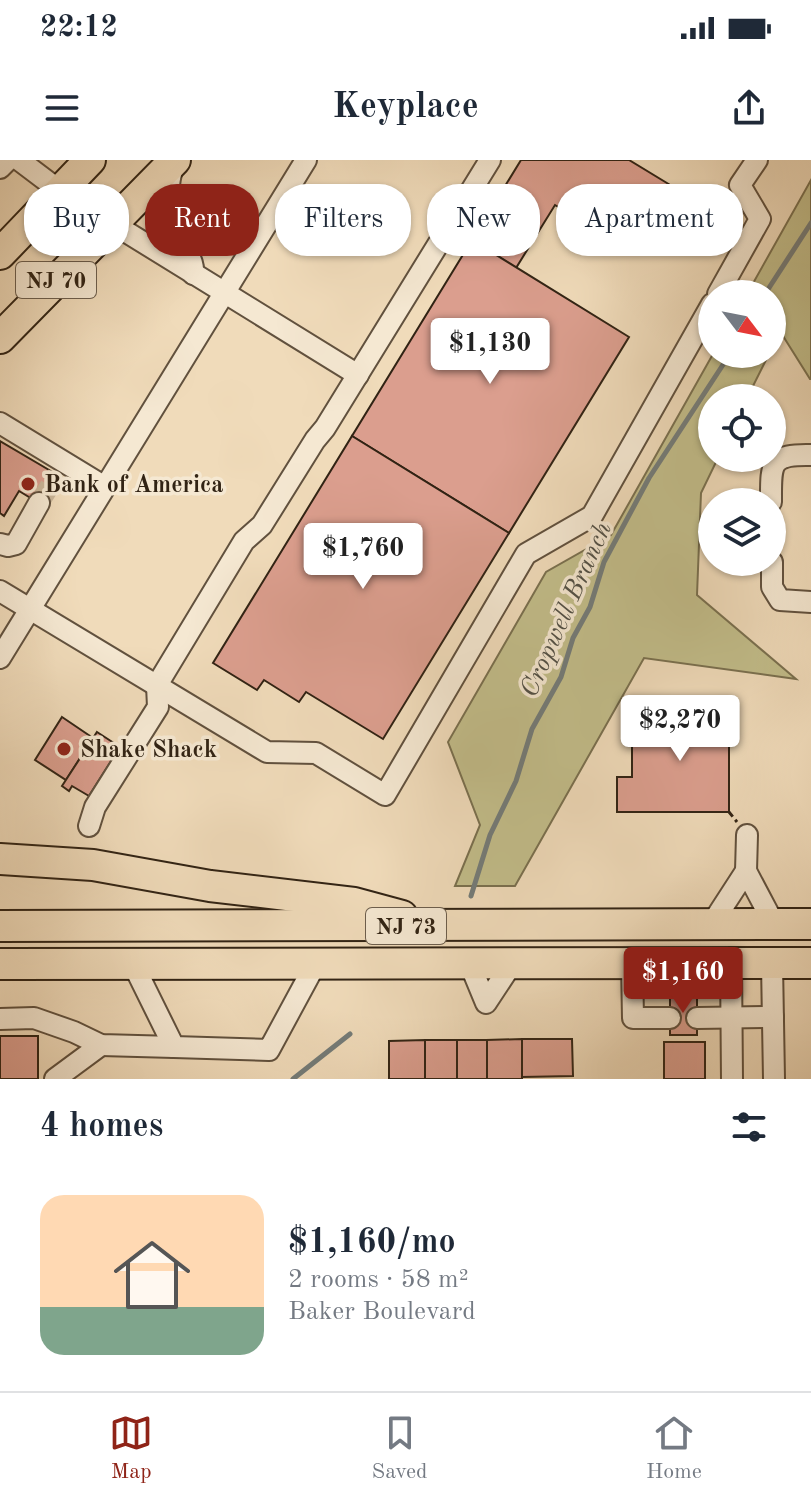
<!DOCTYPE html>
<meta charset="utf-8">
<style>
body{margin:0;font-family:"Old Standard TT",serif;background:#f6f6f7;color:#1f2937;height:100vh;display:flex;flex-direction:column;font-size:30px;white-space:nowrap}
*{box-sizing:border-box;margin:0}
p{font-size:26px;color:#747a83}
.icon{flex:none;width:44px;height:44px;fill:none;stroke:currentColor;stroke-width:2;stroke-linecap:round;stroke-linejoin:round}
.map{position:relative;height:919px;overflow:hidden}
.drawer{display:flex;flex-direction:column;background:#fff;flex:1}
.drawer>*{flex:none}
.banner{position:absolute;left:24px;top:24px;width:764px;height:72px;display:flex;gap:16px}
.needle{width:52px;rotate:122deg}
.buttons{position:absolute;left:698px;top:120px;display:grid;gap:16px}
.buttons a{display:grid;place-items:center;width:88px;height:88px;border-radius:50%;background:#fff;box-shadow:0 2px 6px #0004;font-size:40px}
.price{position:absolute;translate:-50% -68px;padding:0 18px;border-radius:8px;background:#fff;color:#222;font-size:26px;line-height:52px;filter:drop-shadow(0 2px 4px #0008)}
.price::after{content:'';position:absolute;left:50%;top:48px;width:24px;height:18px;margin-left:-12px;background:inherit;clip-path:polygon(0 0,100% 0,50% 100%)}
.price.selected{background:#8f2418;color:#fff}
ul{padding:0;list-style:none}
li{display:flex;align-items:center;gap:24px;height:200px;padding:0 40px}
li+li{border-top:2px solid #e0e1e3}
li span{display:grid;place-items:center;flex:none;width:224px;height:160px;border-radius:24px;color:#555}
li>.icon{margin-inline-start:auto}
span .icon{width:96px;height:96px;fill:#fffc;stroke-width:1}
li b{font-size:34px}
h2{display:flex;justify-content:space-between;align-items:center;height:96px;padding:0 40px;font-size:34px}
.pill{padding:0 28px;border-radius:32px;background:#fff;box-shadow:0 2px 6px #0004;font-size:28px;line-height:72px}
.pill.selected{background:#8f2418;color:#fff}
.status{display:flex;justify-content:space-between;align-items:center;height:56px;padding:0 40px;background:#fff;direction:ltr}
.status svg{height:22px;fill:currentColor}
header{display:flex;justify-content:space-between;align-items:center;height:104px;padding:0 40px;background:#fff;font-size:36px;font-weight:700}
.dock{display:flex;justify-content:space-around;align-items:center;height:112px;border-top:2px solid #e0e1e3;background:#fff;font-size:22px;color:#747a83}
.dock a{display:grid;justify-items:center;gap:4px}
.dock .selected{color:#8f2418}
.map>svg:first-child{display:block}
.green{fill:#c2bd8a;stroke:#7a704f;stroke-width:2}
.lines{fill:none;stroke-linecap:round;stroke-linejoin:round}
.stream{stroke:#747c79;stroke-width:5}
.building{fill:#db9e8e;stroke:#312314;stroke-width:2}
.minor-tunnel{stroke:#cab699;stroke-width:20;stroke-dasharray:20 10;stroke-linecap:butt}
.minor-casing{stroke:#61513e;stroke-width:24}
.highway-casing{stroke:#312314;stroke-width:34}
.path{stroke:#312314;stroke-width:3;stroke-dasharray:6 4;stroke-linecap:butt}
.minor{stroke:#f5e8d2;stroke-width:20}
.highway{stroke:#f0dbba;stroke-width:30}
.poi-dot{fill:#8f2418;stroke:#f5e8d2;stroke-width:3}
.labels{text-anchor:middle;stroke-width:7;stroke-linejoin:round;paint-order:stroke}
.shield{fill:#f5e8d2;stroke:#6c5e4d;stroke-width:2}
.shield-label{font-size:22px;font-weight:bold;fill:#312314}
.poi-label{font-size:24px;font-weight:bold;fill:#312314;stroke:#f5e8d2;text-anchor:start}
.water-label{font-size:26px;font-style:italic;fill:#525046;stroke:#f5e8d2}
</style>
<div class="status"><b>22:12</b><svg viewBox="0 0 49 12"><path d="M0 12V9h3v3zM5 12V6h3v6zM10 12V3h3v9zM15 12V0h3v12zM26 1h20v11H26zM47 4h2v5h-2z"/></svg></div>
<header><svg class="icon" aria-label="menu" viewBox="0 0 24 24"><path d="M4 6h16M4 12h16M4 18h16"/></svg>Keyplace<svg class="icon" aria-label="share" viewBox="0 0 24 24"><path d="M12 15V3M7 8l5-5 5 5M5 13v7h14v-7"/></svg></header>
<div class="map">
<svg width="811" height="919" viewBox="0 0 811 919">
<rect width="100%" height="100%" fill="#f0dbba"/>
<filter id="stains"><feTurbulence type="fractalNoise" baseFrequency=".0025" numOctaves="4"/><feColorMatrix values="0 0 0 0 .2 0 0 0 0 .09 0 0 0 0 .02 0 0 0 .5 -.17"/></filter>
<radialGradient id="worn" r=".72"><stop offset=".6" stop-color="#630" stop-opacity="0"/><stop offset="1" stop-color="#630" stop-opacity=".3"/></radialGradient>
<g class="green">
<path d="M 811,20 L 811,219 L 810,219 L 783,176 L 772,190 L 772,134 L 747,134 Z"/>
<path d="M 713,194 L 769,194 L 747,238 L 712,238 L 712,298 L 718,298 L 701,333 L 697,435 L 796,519 L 644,498 L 515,726 L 455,726 L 480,665 L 448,582 L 546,412 L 611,375 Z"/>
</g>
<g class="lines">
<g class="stream">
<path d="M 765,134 L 811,63"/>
<path d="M 471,736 L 490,675 L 516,621 L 532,569 L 561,517 L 573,478 L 590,447 L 604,402 L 649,318 L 730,194"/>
<path d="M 293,919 L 350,874"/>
</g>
</g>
<g class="building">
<path d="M 521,0 L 629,0 L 685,34 L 675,51 L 649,58 L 641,54 L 622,86 L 555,45 L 516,108 L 472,80 Z"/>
<path d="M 472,80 L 629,177 L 509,373 L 352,276 Z"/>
<path d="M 352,276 L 509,373 L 383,579 L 306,532 L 299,542 L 264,520 L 257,530 L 213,503 Z"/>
<path d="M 0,281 L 61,317 L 44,346 L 19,331 L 4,356 L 0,353 Z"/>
<path d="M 692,538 L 715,538 L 715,551 L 729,550 L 729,652 L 617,652 L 617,617 L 632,617 L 632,577 L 648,577 L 648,550 L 692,549 Z"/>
<path d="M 62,557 L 93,578 L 66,620 L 35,600 Z"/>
<path d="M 97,572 L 120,587 L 89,636 L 72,626 L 69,631 L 62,626 Z"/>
<path d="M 670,835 L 697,836 L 697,875 L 670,875 Z"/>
<rect x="0" y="876" width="38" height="43"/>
<path d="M 522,879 L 522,919 L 487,919 L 487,880 Z"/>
<path d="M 522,879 L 572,879 L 573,916 L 522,917 Z"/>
<rect x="425" y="880" width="32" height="39"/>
<path d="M 425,880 L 425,919 L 389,919 L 389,881 Z"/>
<rect x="457" y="880" width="30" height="39"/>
<rect x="664" y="882" width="41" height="37"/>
</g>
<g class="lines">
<path class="minor-tunnel" d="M 39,343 L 57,315"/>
<g class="minor-casing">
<g id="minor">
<path d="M 19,0 L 60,31 L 358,215"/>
<path d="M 174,4 C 162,37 171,59 186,90 C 190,98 194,104 193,114"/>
<path d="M 0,8 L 8,0"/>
<path d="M 718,134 L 760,59 L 740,25 L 757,0"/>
<path d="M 0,263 L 105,327"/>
<path d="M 771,342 C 771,304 769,294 811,295"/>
<path d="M 0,384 L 8,386 L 16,384 L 39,343"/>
<path d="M 772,402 L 772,427 L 780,440 L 811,442"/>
<path d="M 0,431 L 267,592 L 316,593 L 385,635 L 526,394 L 592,356 L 712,144"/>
<path d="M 0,498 L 306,0"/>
<path d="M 89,666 L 95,647 L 158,547 L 157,525 L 244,381 L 262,365 L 315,280 L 325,268 L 490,0"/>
<path d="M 746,711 L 747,675"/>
<path d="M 711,765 L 746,711 L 774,764"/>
<path d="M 469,802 L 486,843 L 513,802"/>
<path d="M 632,802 L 633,858 L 670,858"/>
<path d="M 731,803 L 732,919"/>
<path d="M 133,804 L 174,887 L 269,890 L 316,803"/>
<path d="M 772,804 L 774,919"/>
<path d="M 697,858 L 773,857"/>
<path d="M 0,859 L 34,858 L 74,872 L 101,885 L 174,887"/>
<path d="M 55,919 L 101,885"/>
</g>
</g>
<g class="highway-casing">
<g id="highway">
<path d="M 0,94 L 90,0"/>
<path d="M 0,178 L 175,0"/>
<path d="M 0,699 L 93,705 L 210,726 L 354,743 L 402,756"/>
<path d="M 0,766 L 811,764"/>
<path d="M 0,804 L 811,803"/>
</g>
</g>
<path class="path" d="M 729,652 L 737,662"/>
<use href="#minor" class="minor"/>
<use href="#highway" class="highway"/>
</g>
<g class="poi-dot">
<circle cx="28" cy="324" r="8"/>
<circle cx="64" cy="589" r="8"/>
</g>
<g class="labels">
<g class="shield">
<rect x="16" y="102" width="80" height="36" rx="6"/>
<rect x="366" y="748" width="80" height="36" rx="6"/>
</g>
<g class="shield-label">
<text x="56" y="128">NJ 70</text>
<text x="406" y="774">NJ 73</text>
</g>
<g class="poi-label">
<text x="44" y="332">Bank of America</text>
<text x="80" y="597">Shake Shack</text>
</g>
<g class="water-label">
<text transform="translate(565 449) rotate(-66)" y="9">Cropwell Branch</text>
</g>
</g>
<rect width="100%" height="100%" filter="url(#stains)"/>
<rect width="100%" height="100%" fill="url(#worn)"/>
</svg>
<div class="buttons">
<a><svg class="needle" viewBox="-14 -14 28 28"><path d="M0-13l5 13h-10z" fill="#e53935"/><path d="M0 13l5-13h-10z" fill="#747a83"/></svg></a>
<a><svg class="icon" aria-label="locate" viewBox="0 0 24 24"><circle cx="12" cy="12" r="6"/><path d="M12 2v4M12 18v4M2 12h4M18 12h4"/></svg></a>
<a><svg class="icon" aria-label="layers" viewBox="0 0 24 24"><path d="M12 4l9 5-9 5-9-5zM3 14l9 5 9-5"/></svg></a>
</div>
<b class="price" style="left:490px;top:226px">$1,130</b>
<b class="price" style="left:363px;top:431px">$1,760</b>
<b class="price" style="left:680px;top:603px">$2,270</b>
<b class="price selected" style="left:683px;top:855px">$1,160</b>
<div class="banner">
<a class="pill">Buy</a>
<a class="pill selected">Rent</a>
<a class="pill">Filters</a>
<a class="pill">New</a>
<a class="pill">Apartment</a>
</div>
</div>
<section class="drawer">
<h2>4 homes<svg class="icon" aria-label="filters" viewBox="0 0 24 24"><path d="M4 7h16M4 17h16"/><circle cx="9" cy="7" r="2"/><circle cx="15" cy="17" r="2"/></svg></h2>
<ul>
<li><span style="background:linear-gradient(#ffd9b3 70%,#7fa58c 0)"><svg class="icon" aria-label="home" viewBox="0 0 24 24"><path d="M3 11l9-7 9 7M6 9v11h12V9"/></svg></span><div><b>$1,160/mo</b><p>2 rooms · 58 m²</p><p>Baker Boulevard</p></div></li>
</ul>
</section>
<nav class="dock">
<a class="selected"><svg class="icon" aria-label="map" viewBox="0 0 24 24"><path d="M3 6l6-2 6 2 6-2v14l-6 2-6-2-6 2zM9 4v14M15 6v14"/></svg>Map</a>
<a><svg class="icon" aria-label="saved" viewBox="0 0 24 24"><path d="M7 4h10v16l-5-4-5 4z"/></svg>Saved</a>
<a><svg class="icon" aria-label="home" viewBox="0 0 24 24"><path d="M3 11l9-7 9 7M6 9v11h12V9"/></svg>Home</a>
</nav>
